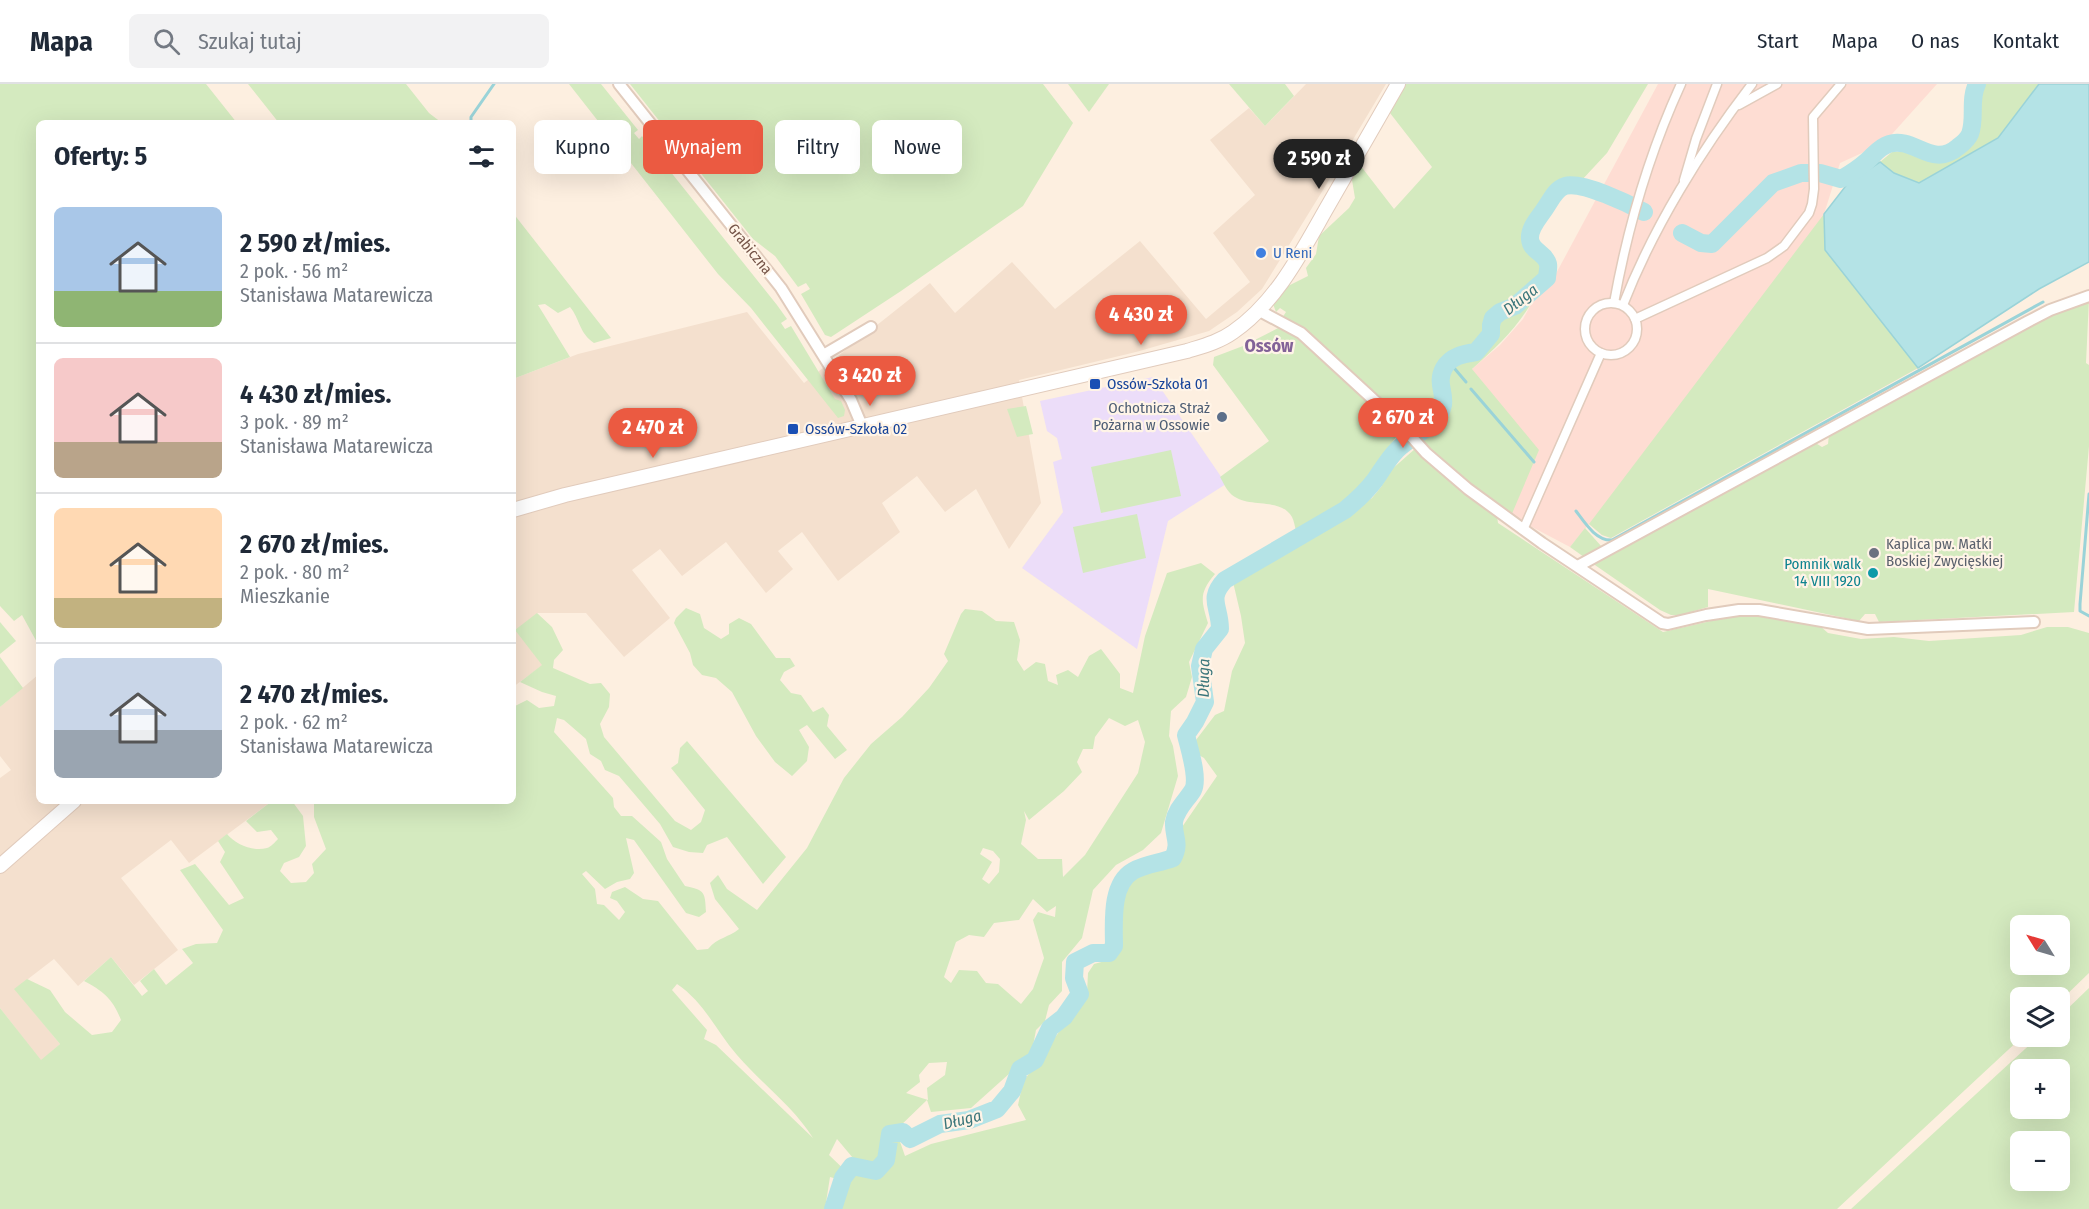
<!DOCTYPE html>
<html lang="pl">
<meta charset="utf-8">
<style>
body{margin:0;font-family:"Fira Sans Condensed",sans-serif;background:#f2f2f3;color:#1f2937;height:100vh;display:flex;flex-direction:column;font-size:22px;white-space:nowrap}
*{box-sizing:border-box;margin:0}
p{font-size:20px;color:#747a83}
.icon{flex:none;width:33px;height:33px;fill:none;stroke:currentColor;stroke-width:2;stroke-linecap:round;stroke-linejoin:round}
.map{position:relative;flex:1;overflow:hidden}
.sheet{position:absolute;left:36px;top:36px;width:480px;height:684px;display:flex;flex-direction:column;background:#fff;border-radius:9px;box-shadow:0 6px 24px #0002}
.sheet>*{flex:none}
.hud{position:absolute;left:534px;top:36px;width:570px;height:54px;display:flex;gap:12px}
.needle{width:39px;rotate:307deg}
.tools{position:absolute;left:2010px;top:831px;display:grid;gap:12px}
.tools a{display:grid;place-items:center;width:60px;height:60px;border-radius:9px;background:#fff;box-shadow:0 6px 24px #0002;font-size:30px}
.price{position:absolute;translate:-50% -51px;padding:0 14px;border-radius:21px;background:#eb5a41;color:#fff;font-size:20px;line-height:39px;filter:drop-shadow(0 2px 3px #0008)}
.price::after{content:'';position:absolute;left:50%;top:36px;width:18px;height:14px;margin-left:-9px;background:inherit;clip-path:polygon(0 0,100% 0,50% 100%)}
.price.selected{background:#222;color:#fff}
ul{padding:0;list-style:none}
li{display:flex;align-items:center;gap:18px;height:150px;padding:0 18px}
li+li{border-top:2px solid #e0e1e3}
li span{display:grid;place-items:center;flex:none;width:168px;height:120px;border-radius:9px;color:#555}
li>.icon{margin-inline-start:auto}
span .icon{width:72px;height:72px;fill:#fffc;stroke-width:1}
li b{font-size:26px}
h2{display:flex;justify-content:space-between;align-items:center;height:72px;padding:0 18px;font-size:26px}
.chip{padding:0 21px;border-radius:9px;background:#fff;box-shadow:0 6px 24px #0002;font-size:21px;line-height:54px}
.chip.selected{background:#eb5a41;color:#fff}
header{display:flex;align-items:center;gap:36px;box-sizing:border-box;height:84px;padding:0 30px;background:#fff;border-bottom:2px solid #e0e1e3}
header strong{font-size:28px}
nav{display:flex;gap:33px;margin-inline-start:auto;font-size:21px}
.search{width:420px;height:54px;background:#f2f2f3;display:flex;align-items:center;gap:15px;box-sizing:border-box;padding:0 21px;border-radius:9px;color:#747a83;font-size:22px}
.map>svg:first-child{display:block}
.residential{fill:#f4e0ce}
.commercial{fill:#feddd3}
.education{fill:#ecddf9}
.green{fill:#d4eabf;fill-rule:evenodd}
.water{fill:#b4e3e6;stroke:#9ad3d8;stroke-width:1.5}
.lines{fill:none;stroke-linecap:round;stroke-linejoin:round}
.stream{stroke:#9ad3d8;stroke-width:3}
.river{stroke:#b4e3e6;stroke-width:18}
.pedestrian-casing{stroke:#e1cbbc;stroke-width:11}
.minor-casing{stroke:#e1cbbc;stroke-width:14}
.tertiary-casing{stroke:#e1cbbc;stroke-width:16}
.pedestrian{stroke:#fff;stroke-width:8}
.minor{stroke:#fff;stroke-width:10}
.tertiary{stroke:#fff;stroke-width:14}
.shop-dot{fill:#3f7fe0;stroke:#fff4e7;stroke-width:2}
.transit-dot{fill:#1a4fb4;stroke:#fff4e7;stroke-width:2}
.service-dot{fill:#5c6f8a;stroke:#fff4e7;stroke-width:2}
.worship-dot{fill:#6b7280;stroke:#fff4e7;stroke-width:2}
.culture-dot{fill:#0f9aa8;stroke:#fff4e7;stroke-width:2}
.labels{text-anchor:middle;stroke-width:4.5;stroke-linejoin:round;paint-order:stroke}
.street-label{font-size:15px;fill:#745347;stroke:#fff4e7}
.shop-label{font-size:15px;fill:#366cbe;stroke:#fff4e7;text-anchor:start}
.transit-label{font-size:15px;fill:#164399;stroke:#fff4e7;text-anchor:start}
.service-label{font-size:15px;fill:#4e5e75;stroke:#fff4e7;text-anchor:end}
.worship-label{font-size:15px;fill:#5b616d;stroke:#fff4e7;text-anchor:start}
.culture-label{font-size:15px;fill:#0d838f;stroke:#fff4e7;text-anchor:end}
.water-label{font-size:16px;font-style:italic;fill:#3a757a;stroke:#fff4e7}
.quarter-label{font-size:18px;font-weight:bold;fill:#826298;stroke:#fff4e7}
</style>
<header>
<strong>Mapa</strong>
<div class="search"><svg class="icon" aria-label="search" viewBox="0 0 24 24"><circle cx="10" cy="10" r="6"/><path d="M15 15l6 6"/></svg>Szukaj tutaj</div>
<nav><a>Start</a><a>Mapa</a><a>O nas</a><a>Kontakt</a></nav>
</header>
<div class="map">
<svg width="2089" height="1125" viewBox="0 0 2089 1125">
<rect width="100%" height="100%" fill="#fdefe0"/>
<g class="residential">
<path d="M 1306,0 L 1386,0 L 1323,106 L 1262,205 L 1237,228 L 1209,247 L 1136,268 L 1019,296 L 1041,419 L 1009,465 L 976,405 L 945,428 L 917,392 L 882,419 L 900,448 L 838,497 L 802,448 L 778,467 L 793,485 L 766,509 L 726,458 L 682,492 L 660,465 L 632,486 L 670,534 L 624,573 L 586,529 L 537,529 L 543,581 L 513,603 L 513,295 L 578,270 L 747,228 L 804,299 L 930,199 L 955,229 L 1012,178 L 1055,225 L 1140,157 L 1206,235 L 1250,198 L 1213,149 L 1255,111 L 1210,56 L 1249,24 L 1265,42 Z"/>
<path d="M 39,590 L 39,717 L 272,717 L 189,779 L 171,756 L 121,794 L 178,866 L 134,901 L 111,873 L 78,902 L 54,875 L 15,905 L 60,960 L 41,977 L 0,924 L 0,694 L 11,686 L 0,672 L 0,623 Z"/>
</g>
<path class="commercial" d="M 1658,0 L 1937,0 L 1884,59 L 1840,79 L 1824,130 L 1895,253 L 1918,284 L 1817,340 L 1819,322 L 1611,454 L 1602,451 L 1589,440 L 1570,463 L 1511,432 L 1472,285 L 1500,261 L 1523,235 L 1535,213 L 1552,197 Z"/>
<path class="education" d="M 1153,293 L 1226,400 L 1168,437 L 1137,565 L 1022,484 L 1063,428 L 1053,378 L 1062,375 L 1057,354 L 1047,347 L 1040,317 Z"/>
<g class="green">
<path d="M 0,0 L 206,0 L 237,39 L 39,39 L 39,562 L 22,531 L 14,537 L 0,522 Z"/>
<path d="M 248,0 L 406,0 L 429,29 L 442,39 L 279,39 Z"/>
<path d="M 569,0 L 601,0 L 638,46 L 634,49 L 639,55 L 642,52 L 777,221 L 787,235 L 781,239 L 785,245 L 791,242 L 835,315 L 841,317 L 845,326 L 844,332 L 838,334 L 751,224 L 718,190 Z"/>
<path d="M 630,0 L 1043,0 L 1073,39 L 1023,122 L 901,207 L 831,253 L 825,251 L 801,210 L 810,205 L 806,199 L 798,203 L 775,172 L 753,155 Z"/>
<path d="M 1068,0 L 1109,0 L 1089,28 Z"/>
<path d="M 1229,0 L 1285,0 L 1294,12 L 1265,42 Z"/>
<path d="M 1406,0 L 1648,0 L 1607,69 L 1581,97 C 1575,96 1568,94 1563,96 C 1548,102 1522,139 1523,155 C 1525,173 1551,175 1539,192 C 1528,210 1506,214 1492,228 C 1483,237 1486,252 1477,261 C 1467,269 1452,261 1441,278 C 1423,307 1453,328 1411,347 L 1282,234 L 1286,228 L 1280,224 L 1276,228 L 1273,220 L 1286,203 L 1308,192 L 1306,184 L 1316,170 L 1319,152 L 1349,124 L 1355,114 L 1352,96 L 1360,81 L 1394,125 L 1432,83 L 1390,29 Z"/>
<path d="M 1983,0 L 2039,0 L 1998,54 L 1919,99 L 1894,89 L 1880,78 L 1892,68 L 1909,67 L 1926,77 L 1950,76 L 1972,62 L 1979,42 L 1981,3 Z"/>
<path d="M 513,129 L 611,254 L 594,259 C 579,249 580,235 570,223 L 558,229 L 545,220 L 538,221 L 570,273 L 513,295 Z"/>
<path d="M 1824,130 L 1826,166 L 1918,284 L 1611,454 L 1602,451 L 1589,440 Z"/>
<path d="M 1535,213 C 1518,243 1498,262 1472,285 L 1539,366 L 1511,432 L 1483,412 L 1420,360 L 1447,324 L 1447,292 L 1450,283 L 1457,276 L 1474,273 L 1488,263 L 1497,248 L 1498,239 L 1501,234 L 1521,224 Z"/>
<path d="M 2089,215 L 2086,279 L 2089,281 L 2089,362 L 2074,528 L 1879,538 L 1875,530 L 1865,530 L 1859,537 L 1708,505 L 1708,523 L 1680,531 L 1671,531 L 1660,526 L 1592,479 L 1814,358 L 1822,363 L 1828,360 L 1829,350 L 2028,243 Z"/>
<path d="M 1282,242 L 1293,248 L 1401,347 C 1386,363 1386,375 1376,391 C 1358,418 1323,432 1296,447 C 1295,443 1294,437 1292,433 C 1280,412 1246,426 1230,409 C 1226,405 1223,398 1220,393 L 1269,357 L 1213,281 L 1214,273 L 1243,262 Z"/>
<path d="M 1026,322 L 1033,350 L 1017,353 L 1007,325 Z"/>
<path d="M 1416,364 L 1497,432 L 1498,439 L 1663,548 L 1737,531 L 1760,531 L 1820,542 L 1828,549 L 1861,555 L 1894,553 L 1929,557 L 2021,551 L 2047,543 L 2068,543 L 2089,549 L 2089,889 L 2060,917 L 2060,914 L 2020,914 L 2022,953 L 1837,1125 L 834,1125 L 837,1095 L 830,1093 L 825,1125 L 0,1125 L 0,924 L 41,976 L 60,960 L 14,905 L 27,895 L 50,906 L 65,928 L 92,951 L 112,948 L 121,936 C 113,915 103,907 84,897 L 111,873 L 142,912 L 148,907 L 140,897 L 154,885 L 166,901 L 193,879 L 182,865 L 196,860 L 217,859 L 223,846 L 180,786 L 195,780 L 229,821 L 244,814 L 220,778 L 225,768 L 218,757 L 227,750 C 235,760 253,768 267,764 C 271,763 275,758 278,755 L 271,746 L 257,748 L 246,737 L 272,717 L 292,717 L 303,732 L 306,762 L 299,773 L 284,779 L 280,787 L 291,799 L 306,798 L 314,789 L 312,780 L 326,765 L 314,733 L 314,717 L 513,717 L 513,623 L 527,616 L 539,624 L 554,622 L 556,612 L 542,608 L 520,598 L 542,581 L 515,546 L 537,529 L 552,543 L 563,566 L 554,576 L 553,584 L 590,600 L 601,599 L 610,610 L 609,623 L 600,640 L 604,653 L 675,737 L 691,746 L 701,738 L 705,726 L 671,684 L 678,679 L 680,664 L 687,657 L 786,773 L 763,800 L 727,753 L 707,761 L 703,769 L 689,768 L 673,763 L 660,740 L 619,692 L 605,686 L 601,677 L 590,670 L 586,655 L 564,636 L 557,634 L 554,648 L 613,714 L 614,723 L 621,732 L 632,732 L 661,758 L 667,775 L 685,802 C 705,806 705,808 706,828 L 699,833 L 686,829 L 634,756 L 626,754 L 634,789 L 630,795 L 617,798 L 605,805 L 586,787 L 582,790 L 595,805 L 597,820 L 604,821 L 619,836 L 625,828 L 617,817 L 610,814 L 612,808 L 625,803 L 643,815 L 658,817 L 697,866 L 708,865 C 718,853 728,854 739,845 L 715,815 L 710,799 L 718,791 L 727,805 L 757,826 L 807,764 L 844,694 L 871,660 L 902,633 L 929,604 L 948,577 L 944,570 L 961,530 L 965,525 L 982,527 L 996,537 L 1014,538 L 1020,556 L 1017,576 L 1024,587 L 1036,578 L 1045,580 L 1048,597 L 1058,601 L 1056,591 L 1068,586 L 1078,593 L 1089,572 L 1101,565 L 1120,590 L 1120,604 L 1133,609 L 1145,552 L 1167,489 L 1201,479 L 1215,490 C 1199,509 1201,516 1208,539 L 1189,578 L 1192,593 L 1186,613 L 1171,627 L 1169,652 L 1173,662 L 1178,692 L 1161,749 L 1143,766 L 1116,781 L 1093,806 L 1082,854 L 1062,878 L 1062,907 L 1049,921 L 1045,937 L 1036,946 L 1032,967 L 1010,989 L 971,1024 L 931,1028 L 927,1016 L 896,1046 L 905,1072 L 931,1060 L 1026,1036 L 1018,1021 L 1023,998 L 1087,909 L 1088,889 L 1094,880 L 1109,876 C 1112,871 1117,865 1118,860 C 1123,844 1118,815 1128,801 C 1147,774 1190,800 1180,746 L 1217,692 L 1204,674 L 1197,670 L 1196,656 L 1215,631 L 1224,627 L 1232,587 L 1245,559 L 1241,532 L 1233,498 L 1372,414 L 1381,403 L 1391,386 ZM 1109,634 L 1125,642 L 1138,636 L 1145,658 L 1138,689 L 1085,771 L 1063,793 L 1062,775 L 1038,775 L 1021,760 L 1026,736 L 1024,727 L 1029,736 L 1064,707 L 1082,688 L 1077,678 L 1083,665 L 1093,665 L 1095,653 ZM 983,764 L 993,767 L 1000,775 L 999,788 L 989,800 L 982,795 L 992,778 L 980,770 ZM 1033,815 L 1047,828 L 1056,822 L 1055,833 L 1038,828 L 1033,836 L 1044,874 L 1033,905 L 1021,920 L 998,900 L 986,899 L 977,887 L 959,886 L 951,899 L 944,893 L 956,858 L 969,851 L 984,853 L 994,839 L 1019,836 ZM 2020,842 L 2060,842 L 2060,880 L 2020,880 ZM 677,900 C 704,918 717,948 737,971 C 762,1000 793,1022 813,1054 L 716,961 L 704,955 L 707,946 L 672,906 ZM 947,978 L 945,991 L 927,1004 L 928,1016 L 906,1009 L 920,998 L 919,991 L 929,979 ZM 837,1055 L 858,1080 L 853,1094 L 829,1071 Z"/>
<path d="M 1171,366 L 1181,412 L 1101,429 L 1091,383 Z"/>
<path d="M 1137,430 L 1146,474 L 1083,489 L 1073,443 Z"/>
<path d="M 1585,444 L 1602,463 L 1584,473 L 1570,463 Z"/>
<path d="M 686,524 L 700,530 L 704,544 L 721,555 L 729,550 L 729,540 L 739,534 L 751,540 L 776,574 L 790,574 L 795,582 L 784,588 L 780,596 L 791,609 L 801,611 L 813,628 L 823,623 L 829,631 L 827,642 L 847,666 L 835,675 L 807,641 L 799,646 L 809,663 L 807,677 L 792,692 L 775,678 L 756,652 L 732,608 L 716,594 L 702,591 L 693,581 L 690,569 L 674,539 L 676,534 Z"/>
<path d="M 0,538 L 16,557 L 0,570 Z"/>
<path d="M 0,573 L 23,604 L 0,623 Z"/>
<path d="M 2089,904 L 2089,1125 L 1851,1125 L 2038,953 L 2060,952 L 2060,932 ZM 2020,986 L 2060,986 L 2060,1024 L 2020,1024 ZM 2020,1058 L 2060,1058 L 2060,1096 L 2020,1096 Z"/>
</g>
<path class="water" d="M 2039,0 L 2089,0 L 2089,178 L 2039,205 L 1918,284 L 1825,166 L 1824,130 L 1848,99 L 1880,78 L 1894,89 L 1919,99 L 1998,54 Z"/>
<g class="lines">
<g class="stream">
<path d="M 471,39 L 471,33 L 494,0"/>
<path d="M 1449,278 L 1466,298"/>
<path d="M 1471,305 L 1534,378"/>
<path d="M 2089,410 L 2080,520 L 2080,527 L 2089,532"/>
<path d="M 1576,427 C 1585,439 1596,457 1612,456 L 2043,218"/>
</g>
<g class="river">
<path d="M 1682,149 L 1701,159 L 1712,160 L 1773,99 L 1801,89 L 1820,89 L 1841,95 C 1850,90 1859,84 1867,77 C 1874,71 1879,63 1889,60 C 1914,52 1932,85 1958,63 C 1962,60 1968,55 1970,50 C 1976,34 1969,16 1977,0"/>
<path d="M 833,1125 L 843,1094 L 852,1082 L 876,1087 L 886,1076 L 890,1050 L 903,1048 L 910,1055 L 940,1040 L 969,1036 L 997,1025 L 1012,1007 L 1020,985 L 1035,976 L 1050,944 L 1064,933 L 1080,910 L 1074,894 L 1075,878 L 1093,869 L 1109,869 L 1114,862 C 1114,840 1110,800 1133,787 C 1145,780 1160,779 1173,774 C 1181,758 1173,753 1174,738 C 1176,725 1187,716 1193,706 C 1199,694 1189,664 1186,651 L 1195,638 L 1205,618 L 1200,582 L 1204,565 L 1220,545 C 1220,522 1207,515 1225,496 L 1345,426 C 1356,417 1366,408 1375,396 C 1382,386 1388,375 1397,366 C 1410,352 1439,343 1443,321 C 1445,307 1436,299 1444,284 C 1451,272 1463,270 1476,268 L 1491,250 L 1491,241 L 1493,234 L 1500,228 L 1515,222 L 1547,194 C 1547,190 1549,184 1548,180 C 1545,168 1531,168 1530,155 C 1529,144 1538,135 1544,126 C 1550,118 1555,105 1565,102 C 1582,97 1629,120 1644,128"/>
</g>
<g class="pedestrian-casing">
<g id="pedestrian">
<path d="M 1739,21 L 1777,0"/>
<path d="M 1684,96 L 1696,55 L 1717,0"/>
<circle cx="1611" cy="245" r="26"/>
<path d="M 1614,219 C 1628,141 1648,72 1681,0"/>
<path d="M 1623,221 C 1653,144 1701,66 1752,0"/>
<path d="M 1635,235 L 1767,174 L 1784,162 L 1809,129 L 1812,120 L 1814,105 L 1813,33 L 1841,0"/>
<path d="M 1523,446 L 1601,269"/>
</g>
</g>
<g class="minor-casing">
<g id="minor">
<path d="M 619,0 L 781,204 L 851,316 L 862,342"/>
<path d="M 1258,226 L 1301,249 L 1401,341 L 1426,369 L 1468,405 L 1542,459 L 1662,539 L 1668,540 L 1706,531 L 1739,526 L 1759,526 L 1868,545 L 2034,538"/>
<path d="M 825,270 L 871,243"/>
<path d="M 1578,482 L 2027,238 L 2050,226 L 2089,212"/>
</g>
</g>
<g class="tertiary-casing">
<g id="tertiary">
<path d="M 513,426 L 565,411 L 1187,267 C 1203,262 1219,258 1233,248 C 1278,217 1303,165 1329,120 C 1352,80 1375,40 1398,0"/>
<path d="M 0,782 L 74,717"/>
</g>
</g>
<use href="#pedestrian" class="pedestrian"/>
<use href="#minor" class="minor"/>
<use href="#tertiary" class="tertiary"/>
</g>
<circle class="shop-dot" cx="1261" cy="169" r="6"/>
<g class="transit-dot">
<rect x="1089" y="294" width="12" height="12" rx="3"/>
<rect x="787" y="339" width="12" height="12" rx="3"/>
</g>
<circle class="service-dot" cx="1222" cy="333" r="6"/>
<circle class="worship-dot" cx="1874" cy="469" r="6"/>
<circle class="culture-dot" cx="1873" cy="489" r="6"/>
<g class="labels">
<g class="street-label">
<text transform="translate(750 165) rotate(51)" y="5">Grabiczna</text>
</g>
<g class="shop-label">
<text x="1273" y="174">U Reni</text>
</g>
<g class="transit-label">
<text x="1107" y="305">Ossów-Szkoła 01</text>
<text x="805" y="350">Ossów-Szkoła 02</text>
</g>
<g class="service-label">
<text x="1210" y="329">Ochotnicza Straż<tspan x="1210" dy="17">Pożarna w Ossowie</tspan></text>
</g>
<g class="worship-label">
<text x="1886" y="465">Kaplica pw. Matki<tspan x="1886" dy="17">Boskiej Zwycięskiej</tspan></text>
</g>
<g class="culture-label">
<text x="1861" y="485">Pomnik walk<tspan x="1861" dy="17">14 VIII 1920</tspan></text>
</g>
<g class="water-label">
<text transform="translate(1520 215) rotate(-38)" y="6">Długa</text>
<text transform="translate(1203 594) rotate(-89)" y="6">Długa</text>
<text transform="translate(962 1035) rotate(-14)" y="6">Długa</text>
</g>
<g class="quarter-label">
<text x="1269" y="268">Ossów</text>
</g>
</g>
</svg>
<div class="tools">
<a><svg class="needle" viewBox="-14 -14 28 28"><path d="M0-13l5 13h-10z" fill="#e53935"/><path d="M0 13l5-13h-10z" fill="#747a83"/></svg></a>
<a><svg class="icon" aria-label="layers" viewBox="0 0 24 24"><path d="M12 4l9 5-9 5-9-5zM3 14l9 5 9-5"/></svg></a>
<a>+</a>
<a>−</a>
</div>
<b class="price selected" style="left:1319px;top:106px">2 590 zł</b>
<b class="price" style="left:1141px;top:262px">4 430 zł</b>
<b class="price" style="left:870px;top:323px">3 420 zł</b>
<b class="price" style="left:1403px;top:365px">2 670 zł</b>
<b class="price" style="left:653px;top:375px">2 470 zł</b>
<div class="hud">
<a class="chip">Kupno</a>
<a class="chip selected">Wynajem</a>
<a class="chip">Filtry</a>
<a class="chip">Nowe</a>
</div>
<section class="sheet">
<h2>Oferty: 5<svg class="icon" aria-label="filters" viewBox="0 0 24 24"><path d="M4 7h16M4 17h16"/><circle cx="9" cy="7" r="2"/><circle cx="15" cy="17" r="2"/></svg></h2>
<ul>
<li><span style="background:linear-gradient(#a9c7e8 70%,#8fb573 0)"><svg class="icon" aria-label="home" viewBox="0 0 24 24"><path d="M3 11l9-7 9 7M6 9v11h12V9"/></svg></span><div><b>2 590 zł/mies.</b><p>2 pok. · 56 m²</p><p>Stanisława Matarewicza</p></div></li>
<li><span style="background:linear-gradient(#f6c9c9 70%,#b9a48a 0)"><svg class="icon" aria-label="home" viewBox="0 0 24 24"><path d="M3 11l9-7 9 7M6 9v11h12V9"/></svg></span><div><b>4 430 zł/mies.</b><p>3 pok. · 89 m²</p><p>Stanisława Matarewicza</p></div></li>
<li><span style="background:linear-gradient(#ffd9b3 75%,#c2b280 0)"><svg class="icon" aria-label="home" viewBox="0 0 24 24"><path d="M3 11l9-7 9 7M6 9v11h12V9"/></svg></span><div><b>2 670 zł/mies.</b><p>2 pok. · 80 m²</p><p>Mieszkanie</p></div></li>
<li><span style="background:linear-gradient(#c9d6e8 60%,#9aa5b1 0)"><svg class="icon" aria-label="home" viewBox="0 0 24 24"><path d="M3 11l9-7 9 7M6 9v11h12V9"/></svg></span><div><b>2 470 zł/mies.</b><p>2 pok. · 62 m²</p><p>Stanisława Matarewicza</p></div></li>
</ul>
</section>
</div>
